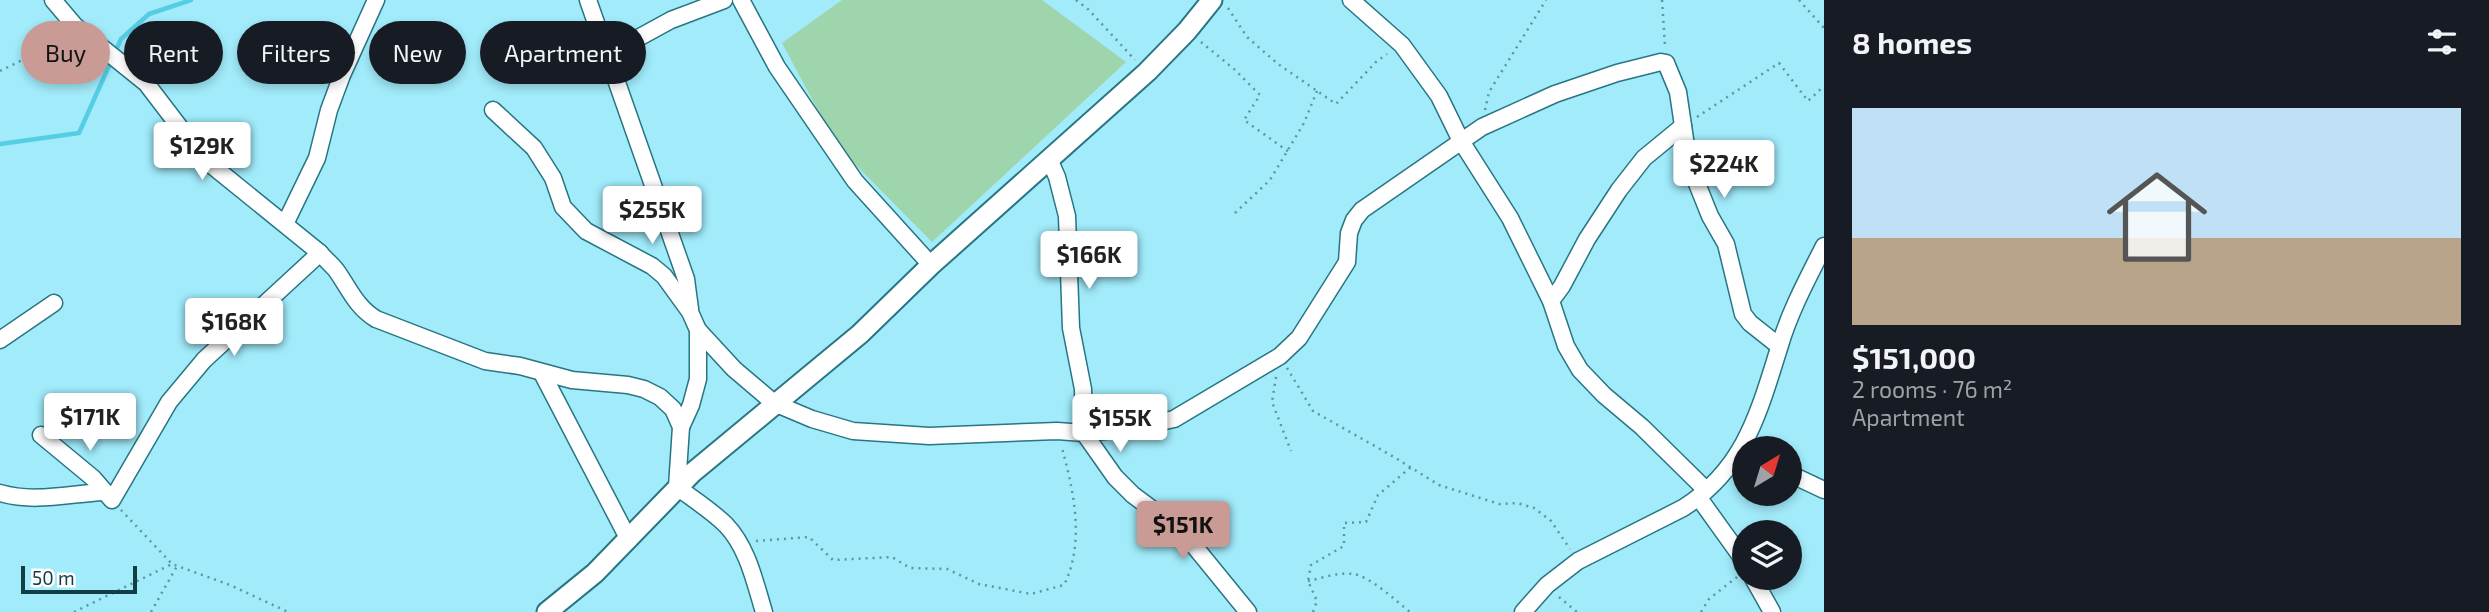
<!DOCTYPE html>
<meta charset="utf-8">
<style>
body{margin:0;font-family:"Exo 2",sans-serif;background:#242831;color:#f1f3f6;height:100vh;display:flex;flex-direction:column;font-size:26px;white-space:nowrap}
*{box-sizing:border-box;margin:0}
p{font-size:23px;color:#9ea1a6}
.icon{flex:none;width:38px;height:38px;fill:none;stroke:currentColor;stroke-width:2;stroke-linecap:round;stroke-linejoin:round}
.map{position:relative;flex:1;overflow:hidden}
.sheet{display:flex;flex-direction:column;background:#171b24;width:665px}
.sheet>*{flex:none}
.banner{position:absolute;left:21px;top:21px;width:665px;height:63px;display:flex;gap:14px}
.needle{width:46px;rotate:38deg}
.controls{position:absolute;left:1732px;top:436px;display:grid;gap:14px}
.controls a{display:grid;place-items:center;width:70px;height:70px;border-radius:50%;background:#171b24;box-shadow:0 4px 10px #0003;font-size:35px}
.scale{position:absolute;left:21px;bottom:18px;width:116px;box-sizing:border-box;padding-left:7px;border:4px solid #133d45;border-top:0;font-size:19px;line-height:24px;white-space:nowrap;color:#133d45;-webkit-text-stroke:5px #fefefe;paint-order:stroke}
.price{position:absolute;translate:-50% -60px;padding:0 16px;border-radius:7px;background:#fff;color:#222;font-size:23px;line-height:46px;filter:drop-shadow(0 2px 4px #0008)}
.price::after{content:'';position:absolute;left:50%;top:42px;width:21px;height:16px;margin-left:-10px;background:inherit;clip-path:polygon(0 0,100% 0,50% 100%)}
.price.on{background:#c99b94;color:#111}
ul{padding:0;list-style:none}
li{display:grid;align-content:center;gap:14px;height:371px;padding:0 28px}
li+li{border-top:2px solid #363941}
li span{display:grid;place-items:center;height:217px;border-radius:0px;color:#555}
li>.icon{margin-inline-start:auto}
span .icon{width:126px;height:126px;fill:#fffc;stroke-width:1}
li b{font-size:30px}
h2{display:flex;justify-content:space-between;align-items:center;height:84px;padding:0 28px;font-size:30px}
.tag{padding:0 24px;border-radius:32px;background:#171b24;box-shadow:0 4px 10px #0003;font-size:24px;line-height:63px}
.tag.on{background:#c99b94;color:#111}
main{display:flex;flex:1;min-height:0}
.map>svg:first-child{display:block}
.green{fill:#9fd5ac}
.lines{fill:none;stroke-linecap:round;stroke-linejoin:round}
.stream{stroke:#55cee5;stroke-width:4.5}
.minor-casing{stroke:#287583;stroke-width:19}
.tertiary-casing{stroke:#287583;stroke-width:23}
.path{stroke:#5c96a2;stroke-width:2.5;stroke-dasharray:2 5;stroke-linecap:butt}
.minor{stroke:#fff;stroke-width:16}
.tertiary{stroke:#fff;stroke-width:19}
</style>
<main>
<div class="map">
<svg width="1824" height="612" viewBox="0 0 1824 612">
<rect width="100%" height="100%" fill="#a1ebfb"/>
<path class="green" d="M 842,0 L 1042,0 L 1126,62 L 932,242 L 837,146 L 782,43 Z"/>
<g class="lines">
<path class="stream" d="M 0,144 L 79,133 L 121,39 L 149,14 L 191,0"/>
<g class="minor-casing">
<g id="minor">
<path d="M 588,0 L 686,279 L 690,309"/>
<path d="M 741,0 L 777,67 L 855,181 L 931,265"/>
<path d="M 1351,0 L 1402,45 L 1439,96 L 1461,141 L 1510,218 L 1551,301 L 1566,346 L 1580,370 L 1604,395 L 1642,427 L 1706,490"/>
<path d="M 607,55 L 671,20 L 724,0"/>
<path d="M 493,110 L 534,148 L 553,178 L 563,207 L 586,231 L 652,266 L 664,276 L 690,312 L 698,330 L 698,379 L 691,405 L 681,427"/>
<path d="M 1049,159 L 1057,177 L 1067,216 L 1071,328 L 1083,389 L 1084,433 L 1115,477 L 1133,495 L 1168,521 L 1195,547 L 1248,612"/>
<path d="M 285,224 L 317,158 L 329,110 L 342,75 L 376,0"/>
<path d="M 320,253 C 325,259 331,264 336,270 C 349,288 356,307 376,319 L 485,361 L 520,366 L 572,380 L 628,385 L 644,389 L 660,397 L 673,409 L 681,427 L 677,487 C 693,499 712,511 726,525 C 748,548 755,583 764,612"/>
<path d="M 1551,301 L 1562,286 L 1587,239 L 1619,190 L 1644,158 L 1683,126"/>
<path d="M 698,330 L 734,369 L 774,403 L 812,419 L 853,431 L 929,436 L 1057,431 L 1084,433 L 1133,428 L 1174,419 L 1280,356 L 1299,338 L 1347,262 L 1349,233 L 1354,220 L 1362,210 L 1482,127 L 1555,94 L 1617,73 L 1661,62 L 1666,63 L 1678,92 L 1686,146 L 1696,181 L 1710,216 L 1726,244 L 1743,314 L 1750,323 L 1779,346"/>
<path d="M 0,340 L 54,303"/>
<path d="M 542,373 L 629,540"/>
<path d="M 41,435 L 93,478 L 112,500 L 169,402 L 204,360 L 320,253 L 204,159 L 146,83 L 75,26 L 53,0"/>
<path d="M 1790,474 L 1824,490"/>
<path d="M 0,493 C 34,503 68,494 103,492"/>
<path d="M 1699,498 L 1745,562"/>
<path d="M 1753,578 L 1772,612"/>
<path d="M 1523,612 L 1547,585 L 1578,561 L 1683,508 C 1746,468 1759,411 1780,345 C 1790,311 1808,278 1824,246"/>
</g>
</g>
<g class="tertiary-casing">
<path id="tertiary" d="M 547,612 L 595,573 L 692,473 L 860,334 L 931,265 L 1147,72 L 1187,31 L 1212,0"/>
</g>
<g class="path">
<path d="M 1076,0 L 1088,9 L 1135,60"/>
<path d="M 1662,0 L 1665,46"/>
<path d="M 1799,0 L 1824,28"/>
<path d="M 1228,8 L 1247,37 L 1278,64 L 1336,104 L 1376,62 L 1387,54"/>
<path d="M 1201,42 L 1234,69 L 1260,95 L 1244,120 L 1289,152"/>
<path d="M 0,71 L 65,39"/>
<path d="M 1485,110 L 1489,92 L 1546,0"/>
<path d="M 1697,117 L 1779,63 L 1808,101 L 1824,86"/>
<path d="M 1235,213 L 1270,180 L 1304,123 L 1317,91"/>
<path d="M 1287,368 L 1313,411 L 1394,457 L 1439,485 L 1499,504 L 1517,503 L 1534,508 L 1551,521 L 1570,549"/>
<path d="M 1276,377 L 1272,402 L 1291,451"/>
<path d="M 121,510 L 172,564 L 230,585 L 288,612"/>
<path d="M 756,541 L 809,537 L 833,560 L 892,557 L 910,568 L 947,569 L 979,584 L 1031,594 L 1064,585 C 1085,543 1074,492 1062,448"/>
<path d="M 1308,581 C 1322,578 1338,572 1353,574 C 1370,576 1396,601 1410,612"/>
<path d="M 1559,597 L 1577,612"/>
<path d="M 74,612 L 172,564"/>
<path d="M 151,612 L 177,566"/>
<path d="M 1313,612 L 1317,601 L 1308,581 L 1311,565 L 1344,546 L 1344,523 L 1366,522 L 1378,495 L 1411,467"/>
<path d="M 1701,612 L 1709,599 L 1737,577"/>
</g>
<use href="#minor" class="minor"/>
<use href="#tertiary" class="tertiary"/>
</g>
</svg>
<div class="controls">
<a><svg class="needle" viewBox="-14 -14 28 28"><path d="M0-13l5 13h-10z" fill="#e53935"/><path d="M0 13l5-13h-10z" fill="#9ea1a6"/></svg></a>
<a><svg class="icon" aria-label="layers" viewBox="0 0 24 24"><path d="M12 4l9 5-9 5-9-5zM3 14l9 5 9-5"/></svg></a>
</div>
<div class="scale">50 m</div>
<b class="price" style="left:202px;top:182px">$129K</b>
<b class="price" style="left:1724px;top:200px">$224K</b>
<b class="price" style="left:652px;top:246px">$255K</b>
<b class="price" style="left:1089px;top:291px">$166K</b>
<b class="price" style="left:234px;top:358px">$168K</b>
<b class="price" style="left:90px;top:453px">$171K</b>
<b class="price" style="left:1120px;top:454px">$155K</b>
<b class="price on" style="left:1183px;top:561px">$151K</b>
<div class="banner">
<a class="tag on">Buy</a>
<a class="tag">Rent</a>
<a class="tag">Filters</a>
<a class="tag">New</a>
<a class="tag">Apartment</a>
</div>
</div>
<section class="sheet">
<h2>8 homes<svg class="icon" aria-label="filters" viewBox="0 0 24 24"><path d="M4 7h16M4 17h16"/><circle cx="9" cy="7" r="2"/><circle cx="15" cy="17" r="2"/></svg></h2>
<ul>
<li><span style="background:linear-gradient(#bfe0f5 60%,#b9a48a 0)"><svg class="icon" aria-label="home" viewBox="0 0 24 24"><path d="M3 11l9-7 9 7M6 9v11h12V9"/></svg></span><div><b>$151,000</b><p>2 rooms · 76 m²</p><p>Apartment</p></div></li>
</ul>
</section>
</main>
